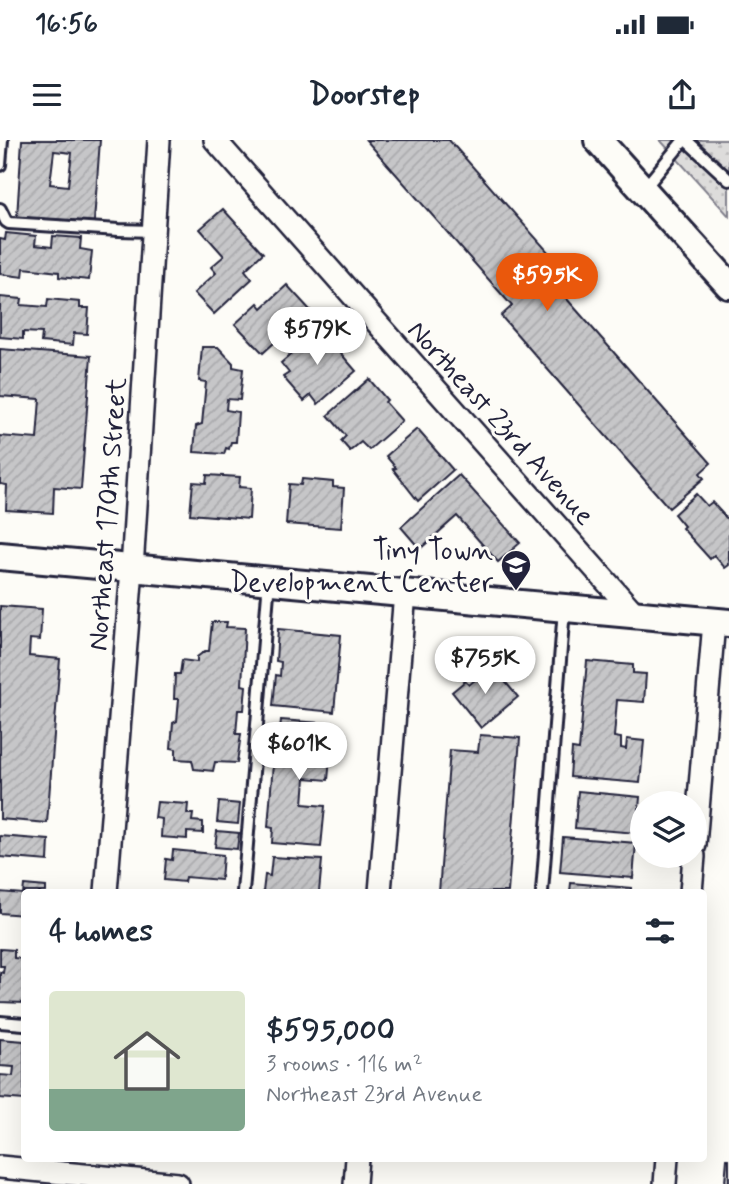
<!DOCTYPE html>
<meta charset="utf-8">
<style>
body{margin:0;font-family:Mynerve,sans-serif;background:#f6f6f7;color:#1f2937;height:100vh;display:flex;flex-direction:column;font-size:26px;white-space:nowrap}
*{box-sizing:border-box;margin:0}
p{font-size:23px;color:#747a83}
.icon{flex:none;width:38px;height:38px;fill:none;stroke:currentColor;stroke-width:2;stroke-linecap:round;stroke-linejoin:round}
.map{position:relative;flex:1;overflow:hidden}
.sheet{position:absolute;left:21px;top:749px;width:686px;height:273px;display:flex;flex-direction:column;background:#fff;border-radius:7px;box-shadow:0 7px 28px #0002}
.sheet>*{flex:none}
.tools{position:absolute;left:630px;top:651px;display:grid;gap:14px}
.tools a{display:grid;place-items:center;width:77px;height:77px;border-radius:50%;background:#fff;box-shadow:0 7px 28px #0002;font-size:35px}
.price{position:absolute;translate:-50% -60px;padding:0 16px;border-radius:24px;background:#fff;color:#222;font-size:23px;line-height:46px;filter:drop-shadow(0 2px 4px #0008)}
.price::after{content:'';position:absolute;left:50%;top:42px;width:21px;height:16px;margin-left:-10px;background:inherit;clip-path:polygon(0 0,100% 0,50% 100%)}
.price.current{background:#ea580c;color:#fff}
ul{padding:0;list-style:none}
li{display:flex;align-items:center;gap:21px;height:175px;padding:0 28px}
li+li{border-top:2px solid #e0e1e3}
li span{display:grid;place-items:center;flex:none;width:196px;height:140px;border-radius:7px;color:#555}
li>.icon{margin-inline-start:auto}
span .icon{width:84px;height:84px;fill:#fffc;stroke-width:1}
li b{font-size:30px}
h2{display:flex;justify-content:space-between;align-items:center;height:84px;padding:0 28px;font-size:30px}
.status{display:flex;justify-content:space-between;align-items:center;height:49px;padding:0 35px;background:#fff;direction:ltr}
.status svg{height:19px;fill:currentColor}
header{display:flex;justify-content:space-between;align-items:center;height:91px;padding:0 28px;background:#fff;font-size:32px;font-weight:700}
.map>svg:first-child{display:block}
.green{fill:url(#green-dots);stroke:#807f8b;stroke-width:2}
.building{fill:url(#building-hatch);stroke:#22223b;stroke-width:2;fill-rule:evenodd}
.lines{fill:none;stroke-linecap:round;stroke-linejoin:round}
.service-casing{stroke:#22223b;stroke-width:16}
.minor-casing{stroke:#22223b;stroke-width:26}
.tertiary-casing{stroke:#22223b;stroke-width:32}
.service{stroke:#fdfcf7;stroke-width:10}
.minor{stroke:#fdfcf7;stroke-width:21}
.tertiary{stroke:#fdfcf7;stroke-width:26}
.labels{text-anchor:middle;stroke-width:6;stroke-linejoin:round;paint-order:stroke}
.street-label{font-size:28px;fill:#22223b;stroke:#fdfcf7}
.poi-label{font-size:28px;fill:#22223b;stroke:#fdfcf7;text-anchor:end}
</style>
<div class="status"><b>16:56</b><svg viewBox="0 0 49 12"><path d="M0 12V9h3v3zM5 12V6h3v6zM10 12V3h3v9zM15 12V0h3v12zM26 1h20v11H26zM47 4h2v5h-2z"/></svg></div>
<header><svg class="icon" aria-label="menu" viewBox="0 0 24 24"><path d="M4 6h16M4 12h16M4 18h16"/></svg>Doorstep<svg class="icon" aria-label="share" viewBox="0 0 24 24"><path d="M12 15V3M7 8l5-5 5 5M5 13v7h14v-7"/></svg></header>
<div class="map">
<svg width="729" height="1044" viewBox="0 0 729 1044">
<defs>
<pattern id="green-dots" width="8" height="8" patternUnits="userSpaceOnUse" patternTransform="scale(1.75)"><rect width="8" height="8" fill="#dddcdb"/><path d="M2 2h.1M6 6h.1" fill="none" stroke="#bdbcbd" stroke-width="1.8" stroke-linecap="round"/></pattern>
<pattern id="building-hatch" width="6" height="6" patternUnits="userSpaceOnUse" patternTransform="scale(1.75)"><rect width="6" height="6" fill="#c6c6c8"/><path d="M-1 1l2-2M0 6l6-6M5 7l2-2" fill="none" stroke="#aaaaad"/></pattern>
</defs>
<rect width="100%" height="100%" fill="#fdfcf7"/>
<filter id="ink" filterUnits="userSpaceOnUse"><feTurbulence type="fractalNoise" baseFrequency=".0143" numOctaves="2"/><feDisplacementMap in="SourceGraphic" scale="14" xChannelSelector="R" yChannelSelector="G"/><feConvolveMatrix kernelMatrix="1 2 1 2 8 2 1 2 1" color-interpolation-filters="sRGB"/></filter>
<g filter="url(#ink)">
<path class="green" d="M 660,0 L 729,0 L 729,76 Z"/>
<g class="building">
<path d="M 22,0 L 100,0 L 94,82 L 17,77 ZM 54,11 L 72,13 L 68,46 L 50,44 Z"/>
<path d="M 366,0 L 449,0 L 565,131 L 552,142 L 711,323 L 700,333 L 704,338 L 669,368 L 501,176 L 512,166 Z"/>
<path d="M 223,69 L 263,113 L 245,130 L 252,139 L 214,174 L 194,153 L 216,133 L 211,127 L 224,116 L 200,89 Z"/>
<path d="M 6,93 L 36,96 L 35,105 L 52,107 L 53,96 L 81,98 L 80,109 L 92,111 L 89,140 L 59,137 L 59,132 L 24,128 L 23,137 L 0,134 L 0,99 L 5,100 Z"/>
<path d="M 287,145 L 310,170 L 263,213 L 235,184 L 258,163 L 262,168 Z"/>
<path d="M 0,157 L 22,159 L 21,165 L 47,167 L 48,159 L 80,162 L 80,168 L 89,168 L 87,194 L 74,193 L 73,205 L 41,202 L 42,193 L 23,192 L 23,199 L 0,197 Z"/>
<path d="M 324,186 L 339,205 L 336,208 L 356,231 L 318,264 L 311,255 L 304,261 L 283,237 L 289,233 L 281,223 Z"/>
<path d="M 202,207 L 218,207 L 233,223 L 233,227 L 243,229 L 240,260 L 227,259 L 226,270 L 238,272 L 236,302 L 231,302 L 229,309 L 226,308 L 224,314 L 194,312 L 196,286 L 202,284 L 206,242 L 199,241 Z"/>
<path d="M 0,209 L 91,216 L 81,349 L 54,347 L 53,373 L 6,370 L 7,345 L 0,344 L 0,296 L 37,299 L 40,259 L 0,256 Z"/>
<path d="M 369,239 L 387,260 L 385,262 L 402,281 L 369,310 L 361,302 L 350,311 L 341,301 L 346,296 L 328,275 Z"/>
<path d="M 417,289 L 453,330 L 418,361 L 393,329 L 396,328 L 386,316 Z"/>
<path d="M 207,335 L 240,337 L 239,347 L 251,348 L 249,379 L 190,374 L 193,342 L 206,343 Z"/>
<path d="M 459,335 L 520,403 L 498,422 L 457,376 L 420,409 L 401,387 Z"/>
<path d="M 302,339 L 333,342 L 333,347 L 344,348 L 341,388 L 286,384 L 289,344 L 301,345 Z"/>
<path d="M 696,354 L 707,366 L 712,362 L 729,381 L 729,425 L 725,428 L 714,415 L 710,419 L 682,388 L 684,386 L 674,374 Z"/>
<path d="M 0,466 L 42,469 L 40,500 L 30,499 L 29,516 L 60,519 L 47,683 L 0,679 Z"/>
<path d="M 212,482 L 227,482 L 226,487 L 245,488 L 242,545 L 246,546 L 244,570 L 238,570 L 236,594 L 241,594 L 237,623 L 215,622 L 213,631 L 194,629 L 192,620 L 176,619 L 176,609 L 171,608 L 173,583 L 177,581 L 179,559 L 174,559 L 175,534 L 180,534 L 182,520 L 197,522 L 197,517 L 205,511 L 209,511 Z"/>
<path d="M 278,489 L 341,495 L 334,572 L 273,566 L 276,535 L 280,536 L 281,522 L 276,521 Z"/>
<path d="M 587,521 L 633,525 L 633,533 L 646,534 L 644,562 L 617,560 L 614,597 L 621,598 L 621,608 L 626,609 L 627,599 L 644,601 L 640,643 L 570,637 L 572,609 L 579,610 Z"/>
<path d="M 492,526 L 518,557 L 481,588 L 452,552 L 465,541 L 469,545 Z"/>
<path d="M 281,580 L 333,584 L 328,640 L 305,638 L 303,664 L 325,666 L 321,707 L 272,703 L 273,688 L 268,687 L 275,598 L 279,598 Z"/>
<path d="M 480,595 L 520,598 L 508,752 L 439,752 L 450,610 L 478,612 Z"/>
<path d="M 578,651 L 640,657 L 637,693 L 575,688 Z"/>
<path d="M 157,662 L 188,664 L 187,674 L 193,674 L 192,681 L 203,682 L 203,693 L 187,692 L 187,699 L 161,697 L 162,679 L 155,678 Z"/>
<path d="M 219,662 L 240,664 L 238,684 L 217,682 Z"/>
<path d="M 217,691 L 239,693 L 237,709 L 215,707 Z"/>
<path d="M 0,696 L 49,700 L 48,721 L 0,717 Z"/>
<path d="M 563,697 L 636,703 L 633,738 L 560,732 Z"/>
<path d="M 173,710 L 223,715 L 221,740 L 185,737 L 184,742 L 164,740 L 166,719 L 172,720 Z"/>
<path d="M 272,717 L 322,720 L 319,752 L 263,752 L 265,735 L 270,736 Z"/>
<path d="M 571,743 L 631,748 L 631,752 L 570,752 Z"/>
<path d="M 24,745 L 46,747 L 46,752 L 24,752 L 24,775 L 0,773 L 0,752 L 23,754 Z"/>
<path d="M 0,809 L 14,810 L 14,818 L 24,819 L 24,863 L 0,862 L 0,832 L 3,833 L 4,826 L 0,826 Z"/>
<path d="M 0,899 L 24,901 L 24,960 L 0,958 L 0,935 L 13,936 L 14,927 L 0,926 Z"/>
<path d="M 727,1019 L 729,1019 L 729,1043 L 725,1042 Z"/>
</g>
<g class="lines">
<g class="service-casing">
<g id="service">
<path d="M 686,0 L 729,40"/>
<path d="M 0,25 L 2,0"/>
<path d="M 643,50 L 684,0"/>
<path d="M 0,69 L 6,81 L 9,83 L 119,90 L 153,91"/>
<path d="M 243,752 L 269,441"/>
<path d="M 542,752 L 564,469"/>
<path d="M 0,882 L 24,884"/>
</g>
</g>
<g class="minor-casing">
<g id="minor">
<path d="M 215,0 L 636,475"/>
<path d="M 695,705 L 714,482"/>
<path d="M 106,752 L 132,429 L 159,0"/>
<path d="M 380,752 L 405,453"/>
<path d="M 691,752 L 694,716"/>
<path d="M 0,1027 L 178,1044"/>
<path d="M 355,1044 L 357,1018"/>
<path d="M 665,1044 L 667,1018"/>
</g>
</g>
<g class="tertiary-casing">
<g id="tertiary">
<path d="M 598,0 L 729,145"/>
<path d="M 0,416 L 729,483"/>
</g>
</g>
<use href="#service" class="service"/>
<use href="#minor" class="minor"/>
<use href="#tertiary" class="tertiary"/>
</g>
</g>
<defs>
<g id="school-pin" transform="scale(1.575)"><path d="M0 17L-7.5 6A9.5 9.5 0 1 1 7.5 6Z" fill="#22223b" stroke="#fdfcf7"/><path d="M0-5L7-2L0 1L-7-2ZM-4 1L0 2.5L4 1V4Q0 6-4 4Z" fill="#fff"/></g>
</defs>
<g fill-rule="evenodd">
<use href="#school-pin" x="516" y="425"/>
</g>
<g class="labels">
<g class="street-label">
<text transform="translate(502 282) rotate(48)" y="10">Northeast 23rd Avenue</text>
<text transform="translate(106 374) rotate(-86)" y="10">Northeast 170th Street</text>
</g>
<g class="poi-label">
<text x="493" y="419">Tiny Town<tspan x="493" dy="32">Development Center</tspan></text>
</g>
</g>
</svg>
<div class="tools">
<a><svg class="icon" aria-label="layers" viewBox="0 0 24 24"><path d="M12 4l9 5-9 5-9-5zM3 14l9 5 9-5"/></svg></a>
</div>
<b class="price current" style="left:547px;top:173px">$595K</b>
<b class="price" style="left:317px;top:227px">$579K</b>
<b class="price" style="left:485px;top:556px">$755K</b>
<b class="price" style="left:299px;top:642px">$601K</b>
<section class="sheet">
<h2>4 homes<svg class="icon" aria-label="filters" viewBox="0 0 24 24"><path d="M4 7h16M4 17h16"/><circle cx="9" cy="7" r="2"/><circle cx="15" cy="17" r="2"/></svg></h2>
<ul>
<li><span style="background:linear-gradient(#dfe7d0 70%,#7fa58c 0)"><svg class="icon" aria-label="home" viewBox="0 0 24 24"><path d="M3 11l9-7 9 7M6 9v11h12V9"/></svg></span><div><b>$595,000</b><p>3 rooms · 116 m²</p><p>Northeast 23rd Avenue</p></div></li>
</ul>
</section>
</div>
